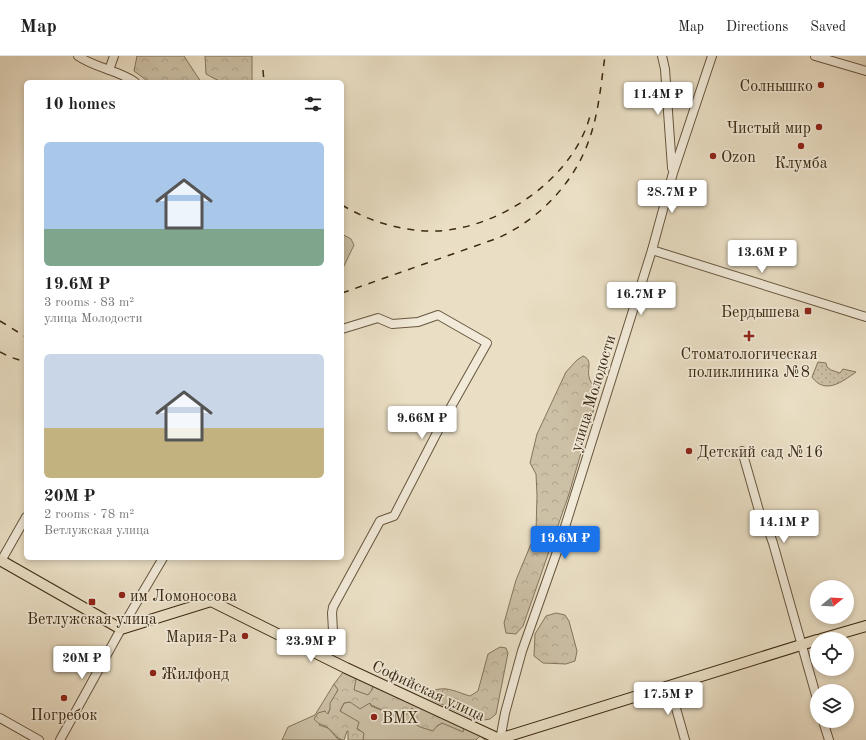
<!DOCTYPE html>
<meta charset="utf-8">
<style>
body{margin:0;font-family:"Old Standard TT",serif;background:#f6f6f6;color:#222;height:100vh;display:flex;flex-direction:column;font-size:15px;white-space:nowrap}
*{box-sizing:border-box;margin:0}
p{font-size:13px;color:#767676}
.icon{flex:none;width:22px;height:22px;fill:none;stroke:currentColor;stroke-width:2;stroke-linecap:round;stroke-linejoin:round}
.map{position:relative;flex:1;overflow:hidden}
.panel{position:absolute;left:24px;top:24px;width:320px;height:480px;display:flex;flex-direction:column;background:#fff;border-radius:6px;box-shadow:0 2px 6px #0003}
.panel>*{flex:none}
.needle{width:26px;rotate:72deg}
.fabs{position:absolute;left:810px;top:524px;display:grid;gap:8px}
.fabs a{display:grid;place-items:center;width:44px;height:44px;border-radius:50%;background:#fff;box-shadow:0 2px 6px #0003;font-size:20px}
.price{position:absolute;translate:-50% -34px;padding:0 9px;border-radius:4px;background:#fff;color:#222;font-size:13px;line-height:26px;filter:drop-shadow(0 1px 2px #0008)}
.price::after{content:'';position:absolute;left:50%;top:24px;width:12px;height:9px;margin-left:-6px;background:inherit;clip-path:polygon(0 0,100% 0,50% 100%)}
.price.active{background:#1a73e8;color:#fff}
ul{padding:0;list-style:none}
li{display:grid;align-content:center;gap:8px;height:212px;padding:0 20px}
li span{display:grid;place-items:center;height:124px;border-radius:6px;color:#555}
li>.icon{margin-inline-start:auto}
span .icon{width:72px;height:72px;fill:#fffc;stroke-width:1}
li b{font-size:17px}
h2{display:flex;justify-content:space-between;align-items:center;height:48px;padding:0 20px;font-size:17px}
header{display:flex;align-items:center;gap:24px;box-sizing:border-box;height:56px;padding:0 20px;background:#fff;border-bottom:1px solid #e0e0e0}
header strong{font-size:19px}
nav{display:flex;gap:22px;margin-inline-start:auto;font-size:14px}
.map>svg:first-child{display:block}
.grass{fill:#ccc0a6;stroke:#84745c}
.forest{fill:url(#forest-crowns);stroke:#84745c}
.park{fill:url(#park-dots);stroke:#84745c}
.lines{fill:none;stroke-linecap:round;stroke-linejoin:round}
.minor-casing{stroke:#67563e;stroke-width:10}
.major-casing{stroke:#3b2911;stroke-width:12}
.minor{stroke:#f1ead9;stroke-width:8}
.major{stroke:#eadfc5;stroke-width:10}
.rail{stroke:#3b2911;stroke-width:1.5;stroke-dasharray:7 7;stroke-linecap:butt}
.poi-dot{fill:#8f2418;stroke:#f1ead9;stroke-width:1.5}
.labels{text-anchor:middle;stroke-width:3.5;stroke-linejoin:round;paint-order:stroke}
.poi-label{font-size:16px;fill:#3b2911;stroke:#f1ead9;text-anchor:start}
.street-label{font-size:16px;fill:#3b2911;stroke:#f1ead9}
</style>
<header>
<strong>Map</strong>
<nav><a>Map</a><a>Directions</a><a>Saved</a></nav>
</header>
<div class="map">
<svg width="866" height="684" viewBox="0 0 866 684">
<defs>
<pattern id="forest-crowns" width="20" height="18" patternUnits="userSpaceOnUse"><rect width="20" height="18" fill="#ccc0a6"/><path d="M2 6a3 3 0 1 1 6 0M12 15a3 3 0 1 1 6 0" fill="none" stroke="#b0a58e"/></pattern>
<pattern id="park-dots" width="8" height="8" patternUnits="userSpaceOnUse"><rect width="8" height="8" fill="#ccc0a6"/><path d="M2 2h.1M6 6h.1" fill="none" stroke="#b0a58e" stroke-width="1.8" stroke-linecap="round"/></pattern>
</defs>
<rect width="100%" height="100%" fill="#eadfc5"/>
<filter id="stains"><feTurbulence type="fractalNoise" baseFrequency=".005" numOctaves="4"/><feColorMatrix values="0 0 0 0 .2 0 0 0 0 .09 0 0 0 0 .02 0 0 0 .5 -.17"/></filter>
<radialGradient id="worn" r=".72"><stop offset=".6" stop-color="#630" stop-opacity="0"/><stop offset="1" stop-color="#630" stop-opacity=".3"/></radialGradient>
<g class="grass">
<path d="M 342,178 L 351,183 L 354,189 L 342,214 Z"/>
<path d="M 350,618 L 374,625 L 372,634 L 368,640 L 354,634 Z"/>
<path d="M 334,628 L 338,633 L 328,658 L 319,669 L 328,672 L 338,683 L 341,684 L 282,684 L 288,671 L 315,659 Z"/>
<path d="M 350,646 L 370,647 L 371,650 L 401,662 L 404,661 L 412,652 L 437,670 L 442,667 L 464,672 L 493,684 L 485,684 L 480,680 L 476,684 L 363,684 L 363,677 C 354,671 349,661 340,655 L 344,647 Z"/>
</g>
<g class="forest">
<path d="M 137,0 L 184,0 L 201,26 L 149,26 L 134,15 Z"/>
<path d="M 205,0 L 252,0 L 252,26 L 221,26 L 206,18 Z"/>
<path d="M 583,300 C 593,304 587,313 589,321 C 591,329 596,331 597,342 L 569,438 L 523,570 L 516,578 L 506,577 L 504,567 L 516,524 L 536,476 L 537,439 L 536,418 L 530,407 L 537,378 L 566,316 L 577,304 Z"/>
<path d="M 556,557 L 565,559 L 569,565 L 577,595 L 575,605 L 566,608 L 543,607 L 534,600 L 535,578 L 546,560 Z"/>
<path d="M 500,591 L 506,592 L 508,597 L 496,658 L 490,663 L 478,665 L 430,643 L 429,636 C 446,629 453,635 470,640 L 478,635 L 488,598 Z"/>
<path d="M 344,615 L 350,618 L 356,623 L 354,634 L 368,639 L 372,634 L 374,625 L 464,672 L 463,676 L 442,667 L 437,670 L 433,675 L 420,671 L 409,664 L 414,654 L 412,652 L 404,661 L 401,662 L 371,649 L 370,647 L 360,653 L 350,646 L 344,647 L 340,655 L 359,666 L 357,673 L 364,677 L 363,684 L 348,684 L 348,675 L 347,675 L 344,684 C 335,683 335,677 328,672 C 323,668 319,669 314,663 L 318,657 L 325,655 L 328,658 L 330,653 L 330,647 L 338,634 L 334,628 Z"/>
</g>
<path class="park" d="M 818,306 L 826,307 L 827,311 L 831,314 L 840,317 L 843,313 L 856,316 C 842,326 825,339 812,321 Z"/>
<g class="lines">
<g class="minor-casing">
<g id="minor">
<path d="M 78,0 C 95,12 118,14 135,26"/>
<path d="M 662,0 L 665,13 L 672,112"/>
<path d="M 815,0 L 866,15"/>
<path d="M 109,14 L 114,0"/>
<path d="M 652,194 L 866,261"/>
<path d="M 742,395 L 762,465 L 768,473 L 773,487 L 817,643"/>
<path d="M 1,505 L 26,461"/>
<path d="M 321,599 L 333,575 L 332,557 L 333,551 L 380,465 L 394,460 L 443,365 L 487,287 L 438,259 L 418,266 L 392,268 L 378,262 L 342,273"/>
<path d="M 670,631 L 685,684"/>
<path d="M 0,662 L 39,684"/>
<path d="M 823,665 L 829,684"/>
<path d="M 60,684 L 121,573 L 163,502"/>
<path d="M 500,684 L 505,657 L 522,595 L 558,493 L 652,194 L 673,117 L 712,0"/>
</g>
</g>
<g class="major-casing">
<g id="major">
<path d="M 0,504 L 121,573 L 211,545 L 346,612 L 499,683"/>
<path d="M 821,583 L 866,570"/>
<path d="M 499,683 L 817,584"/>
</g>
</g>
<use href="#minor" class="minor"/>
<use href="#major" class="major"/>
<g class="rail">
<path d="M 263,14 L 264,26"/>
<path d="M 342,149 C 370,166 404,176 437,175 C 501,172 576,121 591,56"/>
<path d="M 342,237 L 498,182 C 540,163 576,125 590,81 C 599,55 601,27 605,0"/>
<path d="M 0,265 L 26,281"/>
<path d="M 0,296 L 10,301 L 26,306"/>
</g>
</g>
<g class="poi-dot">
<circle cx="821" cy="29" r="4"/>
<circle cx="819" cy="71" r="4"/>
<circle cx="801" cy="90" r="4"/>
<circle cx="713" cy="100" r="4"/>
<rect x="804" y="251" width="8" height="8" rx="2"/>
<path d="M747 274h4v4h4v4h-4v4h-4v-4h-4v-4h4z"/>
<circle cx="689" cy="395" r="4"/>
<circle cx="122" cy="539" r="4"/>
<rect x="88" y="542" width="8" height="8" rx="2"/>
<circle cx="245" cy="580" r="4"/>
<circle cx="153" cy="617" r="4"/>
<circle cx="64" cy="642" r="4"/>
<circle cx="374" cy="661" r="4"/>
</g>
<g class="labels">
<g class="poi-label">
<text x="813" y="35" text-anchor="end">Солнышко</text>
<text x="811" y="77" text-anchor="end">Чистый мир</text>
<text x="721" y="106">Ozon</text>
<text x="801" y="112" text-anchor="middle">Клумба</text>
<text x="800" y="261" text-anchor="end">Бердышева</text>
<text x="749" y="303" text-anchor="middle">Стоматологическая<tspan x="749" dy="18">поликлиника №8</tspan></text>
<text x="697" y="401">Детский сад №16</text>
<text x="130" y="545">им Ломоносова</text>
<text x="92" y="568" text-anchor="middle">Ветлужская улица</text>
<text x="237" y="586" text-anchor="end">Мария-Ра</text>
<text x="161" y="623">Жилфонд</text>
<text x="64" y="664" text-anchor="middle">Погребок</text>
<text x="382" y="667">BMX</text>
</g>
<g class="street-label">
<text transform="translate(592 337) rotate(-73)" y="6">улица Молодости</text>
<text transform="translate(429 634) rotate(25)" y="6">Софийская улица</text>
</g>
</g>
<rect width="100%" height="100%" filter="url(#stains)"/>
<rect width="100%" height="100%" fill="url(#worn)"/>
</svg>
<div class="fabs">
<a><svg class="needle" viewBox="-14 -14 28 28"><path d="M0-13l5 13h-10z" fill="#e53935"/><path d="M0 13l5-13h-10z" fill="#767676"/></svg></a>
<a><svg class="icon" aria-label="locate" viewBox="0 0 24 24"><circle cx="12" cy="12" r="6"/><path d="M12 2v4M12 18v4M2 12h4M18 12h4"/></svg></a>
<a><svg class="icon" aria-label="layers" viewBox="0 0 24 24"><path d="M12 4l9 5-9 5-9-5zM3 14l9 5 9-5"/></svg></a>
</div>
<b class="price" style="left:658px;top:60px">11.4M ₽</b>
<b class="price" style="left:672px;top:158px">28.7M ₽</b>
<b class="price" style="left:762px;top:218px">13.6M ₽</b>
<b class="price" style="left:641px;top:260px">16.7M ₽</b>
<b class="price" style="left:422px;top:384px">9.66M ₽</b>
<b class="price" style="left:784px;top:488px">14.1M ₽</b>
<b class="price active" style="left:565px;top:504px">19.6M ₽</b>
<b class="price" style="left:311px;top:607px">23.9M ₽</b>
<b class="price" style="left:82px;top:624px">20M ₽</b>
<b class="price" style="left:668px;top:660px">17.5M ₽</b>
<section class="panel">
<h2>10 homes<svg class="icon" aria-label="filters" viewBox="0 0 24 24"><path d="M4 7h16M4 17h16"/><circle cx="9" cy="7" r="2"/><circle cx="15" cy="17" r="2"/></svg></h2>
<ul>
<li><span style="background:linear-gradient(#a9c7e8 70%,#7fa58c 0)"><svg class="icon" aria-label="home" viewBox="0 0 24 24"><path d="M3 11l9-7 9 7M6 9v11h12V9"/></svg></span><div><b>19.6M ₽</b><p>3 rooms · 83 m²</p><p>улица Молодости</p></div></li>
<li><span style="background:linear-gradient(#c9d6e8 60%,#c2b280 0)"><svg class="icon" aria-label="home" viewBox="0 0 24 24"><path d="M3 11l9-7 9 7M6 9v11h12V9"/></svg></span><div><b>20M ₽</b><p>2 rooms · 78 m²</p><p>Ветлужская улица</p></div></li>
</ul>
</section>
</div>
